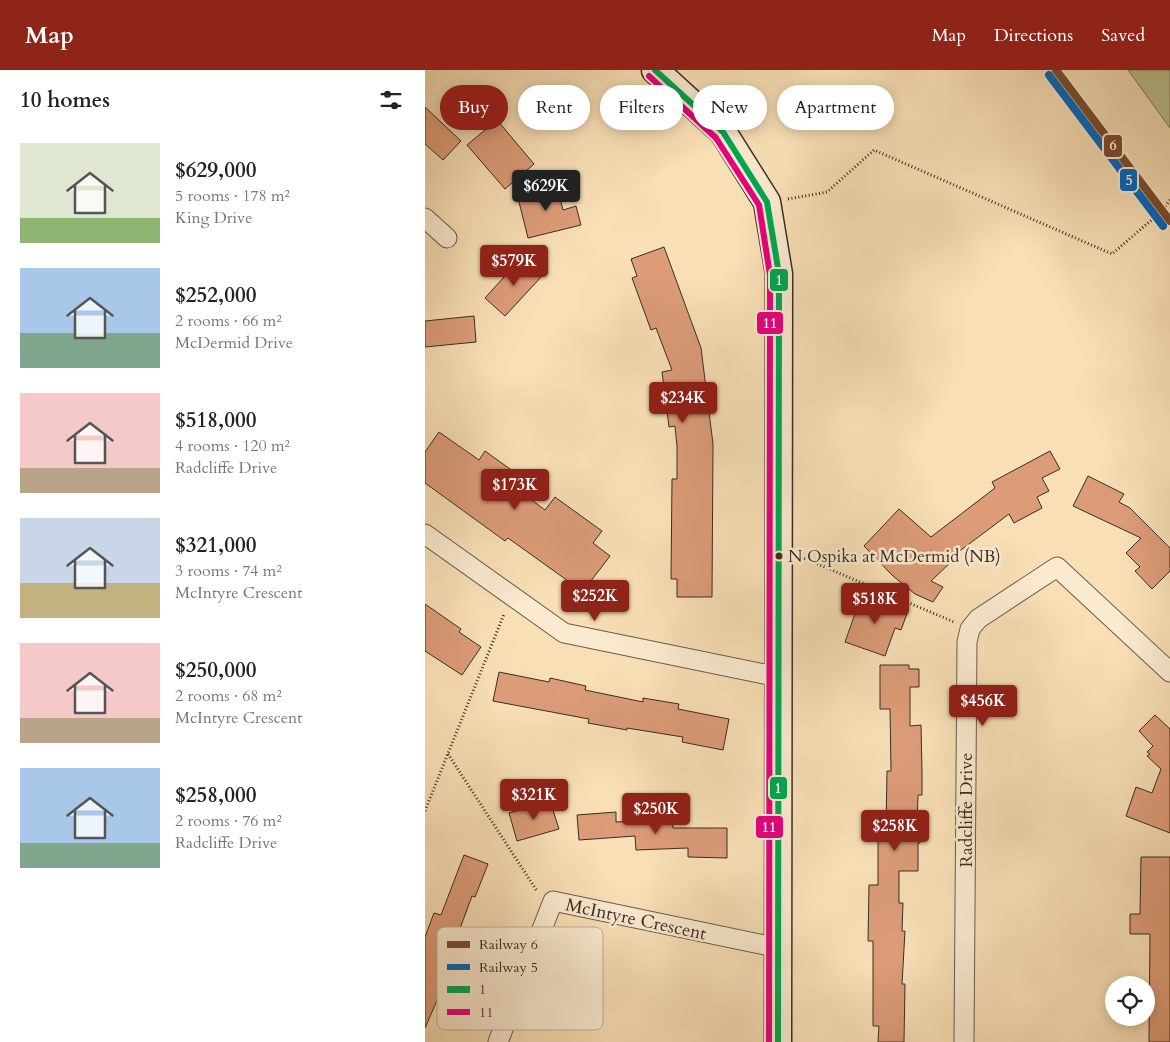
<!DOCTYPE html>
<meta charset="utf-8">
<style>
body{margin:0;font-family:Cardo,serif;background:#f2f2f2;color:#222;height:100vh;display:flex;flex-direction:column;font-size:19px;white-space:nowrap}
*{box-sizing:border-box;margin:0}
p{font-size:16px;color:#767676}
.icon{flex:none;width:28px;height:28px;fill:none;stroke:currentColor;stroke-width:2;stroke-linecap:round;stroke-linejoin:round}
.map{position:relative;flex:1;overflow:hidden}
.drawer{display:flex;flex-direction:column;background:#fff;width:425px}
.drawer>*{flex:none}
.guide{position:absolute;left:15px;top:15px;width:475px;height:45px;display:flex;gap:10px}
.tools{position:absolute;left:680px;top:906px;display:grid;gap:10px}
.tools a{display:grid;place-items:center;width:50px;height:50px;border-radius:50%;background:#fff;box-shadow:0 2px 12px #0003;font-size:25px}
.price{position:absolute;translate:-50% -42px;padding:0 11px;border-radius:5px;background:#8f2418;color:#fff;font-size:16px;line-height:32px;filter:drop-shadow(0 1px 2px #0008)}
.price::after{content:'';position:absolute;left:50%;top:30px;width:15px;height:11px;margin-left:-8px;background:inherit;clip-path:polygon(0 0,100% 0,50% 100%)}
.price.current{background:#222;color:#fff}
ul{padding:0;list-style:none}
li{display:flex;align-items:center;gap:15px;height:125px;padding:0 20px}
li span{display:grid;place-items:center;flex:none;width:140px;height:100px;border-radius:0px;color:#555}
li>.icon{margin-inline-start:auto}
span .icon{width:60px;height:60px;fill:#fffc;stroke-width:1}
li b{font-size:21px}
h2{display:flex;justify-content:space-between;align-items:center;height:60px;padding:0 20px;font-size:21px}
.pill{padding:0 18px;border-radius:22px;background:#fff;box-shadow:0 2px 12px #0003;font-size:18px;line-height:45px}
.pill.current{background:#8f2418;color:#fff}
header{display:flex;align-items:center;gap:30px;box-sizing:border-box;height:70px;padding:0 25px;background:#8f2418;color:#fff}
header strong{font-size:24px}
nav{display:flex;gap:28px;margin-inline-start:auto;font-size:18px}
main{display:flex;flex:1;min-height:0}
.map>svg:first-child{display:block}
.green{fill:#bbc290;stroke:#7a785a}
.building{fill:#dc9c78;stroke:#3a2d25}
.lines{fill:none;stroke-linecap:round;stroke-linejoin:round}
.street-casing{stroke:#6a5a49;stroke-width:21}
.secondary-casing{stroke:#3a2d25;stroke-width:29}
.path{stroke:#3a2d25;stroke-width:3;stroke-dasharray:1 2.5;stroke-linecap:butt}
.street{stroke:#faead0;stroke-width:19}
.secondary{stroke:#faead0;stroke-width:26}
.bus-1-casing{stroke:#faead0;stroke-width:10}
.bus-2-casing{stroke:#faead0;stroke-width:10}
.bus-1{stroke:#00a651;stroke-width:6}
.bus-2{stroke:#e5007d;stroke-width:6}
.rail-1-casing{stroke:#faead0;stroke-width:11}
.rail-2-casing{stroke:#faead0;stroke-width:11}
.rail-1{stroke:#7a4b2a;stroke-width:8}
.rail-2{stroke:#0065bd;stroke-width:8}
.bus-dot{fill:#3a2d25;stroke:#faead0;stroke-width:2}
.labels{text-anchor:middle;stroke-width:5;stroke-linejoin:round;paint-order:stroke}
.bus-label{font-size:17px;fill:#3a2d25;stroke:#faead0;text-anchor:start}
.street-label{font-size:18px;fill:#3a2d25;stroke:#faead0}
.key{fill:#faead0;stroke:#c0b19d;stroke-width:1}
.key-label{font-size:14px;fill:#3a2d25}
.line-badge{stroke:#faead0;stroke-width:2}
.badge-label{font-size:14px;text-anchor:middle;font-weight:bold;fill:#fff}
</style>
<header>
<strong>Map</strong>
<nav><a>Map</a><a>Directions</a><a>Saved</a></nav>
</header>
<main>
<section class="drawer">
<h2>10 homes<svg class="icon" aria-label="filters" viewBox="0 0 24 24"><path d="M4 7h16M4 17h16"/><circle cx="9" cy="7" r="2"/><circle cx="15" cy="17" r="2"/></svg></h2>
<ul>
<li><span style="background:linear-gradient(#dfe7d0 75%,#8fb573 0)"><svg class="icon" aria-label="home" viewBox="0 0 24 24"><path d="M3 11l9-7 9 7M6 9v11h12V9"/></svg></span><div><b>$629,000</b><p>5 rooms · 178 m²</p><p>King Drive</p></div></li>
<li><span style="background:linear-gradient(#a9c7e8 65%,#7fa58c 0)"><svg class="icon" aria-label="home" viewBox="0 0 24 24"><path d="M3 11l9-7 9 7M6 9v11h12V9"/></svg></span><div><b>$252,000</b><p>2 rooms · 66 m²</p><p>McDermid Drive</p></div></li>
<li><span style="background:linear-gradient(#f6c9c9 75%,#b9a48a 0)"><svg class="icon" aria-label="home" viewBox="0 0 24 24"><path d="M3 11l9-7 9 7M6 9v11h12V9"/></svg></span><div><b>$518,000</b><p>4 rooms · 120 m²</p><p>Radcliffe Drive</p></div></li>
<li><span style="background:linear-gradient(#c9d6e8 65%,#c2b280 0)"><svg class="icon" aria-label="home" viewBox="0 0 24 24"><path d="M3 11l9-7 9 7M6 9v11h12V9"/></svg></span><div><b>$321,000</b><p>3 rooms · 74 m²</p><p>McIntyre Crescent</p></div></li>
<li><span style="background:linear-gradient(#f6c9c9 75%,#b9a48a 0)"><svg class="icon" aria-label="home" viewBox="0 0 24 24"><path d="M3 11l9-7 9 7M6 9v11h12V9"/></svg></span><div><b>$250,000</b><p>2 rooms · 68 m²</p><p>McIntyre Crescent</p></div></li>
<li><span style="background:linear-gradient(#a9c7e8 75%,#7fa58c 0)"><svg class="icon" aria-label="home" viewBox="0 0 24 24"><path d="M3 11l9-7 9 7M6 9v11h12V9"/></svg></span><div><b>$258,000</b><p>2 rooms · 76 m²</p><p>Radcliffe Drive</p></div></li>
</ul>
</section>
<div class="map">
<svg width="745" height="972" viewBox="0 0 745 972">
<rect width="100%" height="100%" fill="#f8dfb6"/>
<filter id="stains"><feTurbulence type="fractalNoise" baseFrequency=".004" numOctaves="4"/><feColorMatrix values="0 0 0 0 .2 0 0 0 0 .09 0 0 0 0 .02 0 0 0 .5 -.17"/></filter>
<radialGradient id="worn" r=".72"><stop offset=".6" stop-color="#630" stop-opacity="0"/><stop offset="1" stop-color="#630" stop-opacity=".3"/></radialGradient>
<path class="green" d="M 703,0 L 745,0 L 745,58 Z"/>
<g class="building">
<path d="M 0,37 L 36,71 L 18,90 L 0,74 Z"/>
<path d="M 72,50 L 109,94 L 80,119 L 42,75 Z"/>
<path d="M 131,113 L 138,140 L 151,136 L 156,155 L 103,168 L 92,124 Z"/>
<path d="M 239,177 L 276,278 L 288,374 L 287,527 L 252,527 L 252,509 L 246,509 L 247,409 L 252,409 L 252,376 L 250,356 L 244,357 L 237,302 L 247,300 L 231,258 L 226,260 L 207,208 L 212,206 L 206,189 Z"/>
<path d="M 97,187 L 117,206 L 80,246 L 60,228 Z"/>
<path d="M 49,246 L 51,272 L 0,277 L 0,251 Z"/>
<path d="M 14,362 L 54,390 L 60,381 L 103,412 L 96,422 L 120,440 L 130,427 L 177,461 L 168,473 L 185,486 L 159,520 L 151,514 L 150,516 L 83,468 L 80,471 L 0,413 L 0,382 Z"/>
<path d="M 625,381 L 635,399 L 617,408 L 624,421 L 612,427 L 617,438 L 589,453 L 584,444 L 524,489 L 526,492 L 506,511 L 518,517 L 508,532 L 490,524 L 468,506 L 439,476 L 474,439 L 506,467 L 570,418 L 567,412 Z"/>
<path d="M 663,406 L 699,424 L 694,432 L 705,438 L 745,478 L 745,501 L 727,519 L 710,501 L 715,497 L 701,483 L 716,468 L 648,436 Z"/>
<path d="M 437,524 L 483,541 L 476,560 L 470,558 L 460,586 L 420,572 Z"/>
<path d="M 0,534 L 36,559 L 34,562 L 56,577 L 37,605 L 0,581 Z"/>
<path d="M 455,595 L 484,595 L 484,599 L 494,599 L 494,617 L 485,617 L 485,656 L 496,655 L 497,702 L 497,725 L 493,725 L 492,756 L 495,756 L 495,773 L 493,773 L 493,801 L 474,801 L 474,833 L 478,833 L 477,861 L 480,861 L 477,914 L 480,914 L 479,972 L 453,972 L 454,956 L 448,956 L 448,871 L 443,871 L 444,815 L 453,815 L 453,756 L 461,756 L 462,701 L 466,701 L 465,639 L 455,639 Z"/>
<path d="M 74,602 L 124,612 L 125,608 L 161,616 L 160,620 L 218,632 L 218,628 L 254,634 L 253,639 L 304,649 L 298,680 L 257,672 L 258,667 L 202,658 L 202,660 L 163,653 L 164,649 L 68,631 Z"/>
<path d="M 730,645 L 745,659 L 745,763 L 701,746 L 711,717 L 727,723 L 736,699 L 722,686 L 725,684 L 722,682 L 728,676 L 714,661 Z"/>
<path d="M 125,731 L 134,759 L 92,771 L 84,743 Z"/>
<path d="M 191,742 L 191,752 L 247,749 L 248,758 L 302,758 L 302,788 L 263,787 L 263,778 L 211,780 L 210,766 L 154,770 L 152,745 Z"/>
<path d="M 39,785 L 63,794 L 50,827 L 47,826 L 16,910 L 20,912 L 0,958 L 0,867 L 9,843 L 16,845 Z"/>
<path d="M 716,787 L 745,787 L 745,972 L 724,972 L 725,864 L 705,864 L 705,844 L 715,844 Z"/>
</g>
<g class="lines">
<g class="street-casing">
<g id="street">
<path d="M 0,148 L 22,168"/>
<path d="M 0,464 L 139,563 L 354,607"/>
<path d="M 73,972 L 128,831 L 354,878"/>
<path d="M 539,972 L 542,572 L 545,559 L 553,549 L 632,497 L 745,602"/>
</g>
</g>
<g class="secondary-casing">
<path id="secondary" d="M 230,0 L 298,62 L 342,132 L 354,204 L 353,972"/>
</g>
<g class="path">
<path d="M 363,129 L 402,122 L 449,80 L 687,184 L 737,141 L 745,130"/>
<path d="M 376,487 L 529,552"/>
<path d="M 23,684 L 112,821"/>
<path d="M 0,741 L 79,544"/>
</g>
<use href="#street" class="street"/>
<use href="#secondary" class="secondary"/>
<g class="bus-1-casing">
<path id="bus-1" d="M 230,0 L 298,62 L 342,132 L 354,204 L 353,972"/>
</g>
<g class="bus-2-casing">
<path id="bus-2" d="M 224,6 L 291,68 L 334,135 L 345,205 L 344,972"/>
</g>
<use href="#bus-1" class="bus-1"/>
<use href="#bus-2" class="bus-2"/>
<g class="rail-1-casing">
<path id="rail-1" d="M 631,0 L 745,151"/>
</g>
<g class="rail-2-casing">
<path id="rail-2" d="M 624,5 L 738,156"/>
</g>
<use href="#rail-1" class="rail-1"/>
<use href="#rail-2" class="rail-2"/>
</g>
<circle class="bus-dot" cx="354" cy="486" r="4.5"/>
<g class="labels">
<g class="bus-label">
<text x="363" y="492">N Ospika at McDermid (NB)</text>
</g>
<g class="street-label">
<text transform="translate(541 740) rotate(-90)" y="6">Radcliffe Drive</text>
<text transform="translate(211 849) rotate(12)" y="6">McIntyre Crescent</text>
</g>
</g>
<rect x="12" y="857" width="166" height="103" rx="8" class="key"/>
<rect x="22" y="871" width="23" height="7" fill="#7a4b2a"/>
<rect x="22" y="894" width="23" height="6" fill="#0065bd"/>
<rect x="22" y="916" width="23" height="7" fill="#00a651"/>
<rect x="22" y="939" width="23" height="6" fill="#e5007d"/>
<g class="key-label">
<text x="54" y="879">Railway 6</text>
<text x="54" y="902">Railway 5</text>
<text x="54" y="924">1</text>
<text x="54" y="947">11</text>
</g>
<g class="line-badge">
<rect x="678" y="64" width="20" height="24" rx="5" fill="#7a4b2a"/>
<rect x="694" y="98" width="19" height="24" rx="5" fill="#0065bd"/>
<rect x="344" y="198" width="20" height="24" rx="5" fill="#00a651"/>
<rect x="331" y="241" width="28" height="24" rx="5" fill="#e5007d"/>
<rect x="344" y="706" width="19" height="24" rx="5" fill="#00a651"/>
<rect x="330" y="745" width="29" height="24" rx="5" fill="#e5007d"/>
</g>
<g class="badge-label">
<text x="688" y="80">6</text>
<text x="704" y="115">5</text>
<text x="354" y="215">1</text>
<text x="345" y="258">11</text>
<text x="353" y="723">1</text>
<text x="344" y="762">11</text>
</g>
<rect width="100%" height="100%" filter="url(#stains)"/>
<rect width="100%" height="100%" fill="url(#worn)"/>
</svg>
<div class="tools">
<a><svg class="icon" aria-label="locate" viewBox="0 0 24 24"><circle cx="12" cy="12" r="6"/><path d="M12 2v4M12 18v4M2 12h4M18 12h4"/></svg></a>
</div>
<b class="price current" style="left:121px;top:142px">$629K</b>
<b class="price" style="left:89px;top:217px">$579K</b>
<b class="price" style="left:258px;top:354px">$234K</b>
<b class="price" style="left:90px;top:441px">$173K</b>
<b class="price" style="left:170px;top:552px">$252K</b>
<b class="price" style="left:450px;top:555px">$518K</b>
<b class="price" style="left:558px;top:657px">$456K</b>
<b class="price" style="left:109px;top:751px">$321K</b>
<b class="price" style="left:231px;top:765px">$250K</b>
<b class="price" style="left:470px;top:782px">$258K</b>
<div class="guide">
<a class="pill current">Buy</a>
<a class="pill">Rent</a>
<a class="pill">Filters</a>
<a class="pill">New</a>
<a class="pill">Apartment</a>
</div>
</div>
</main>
